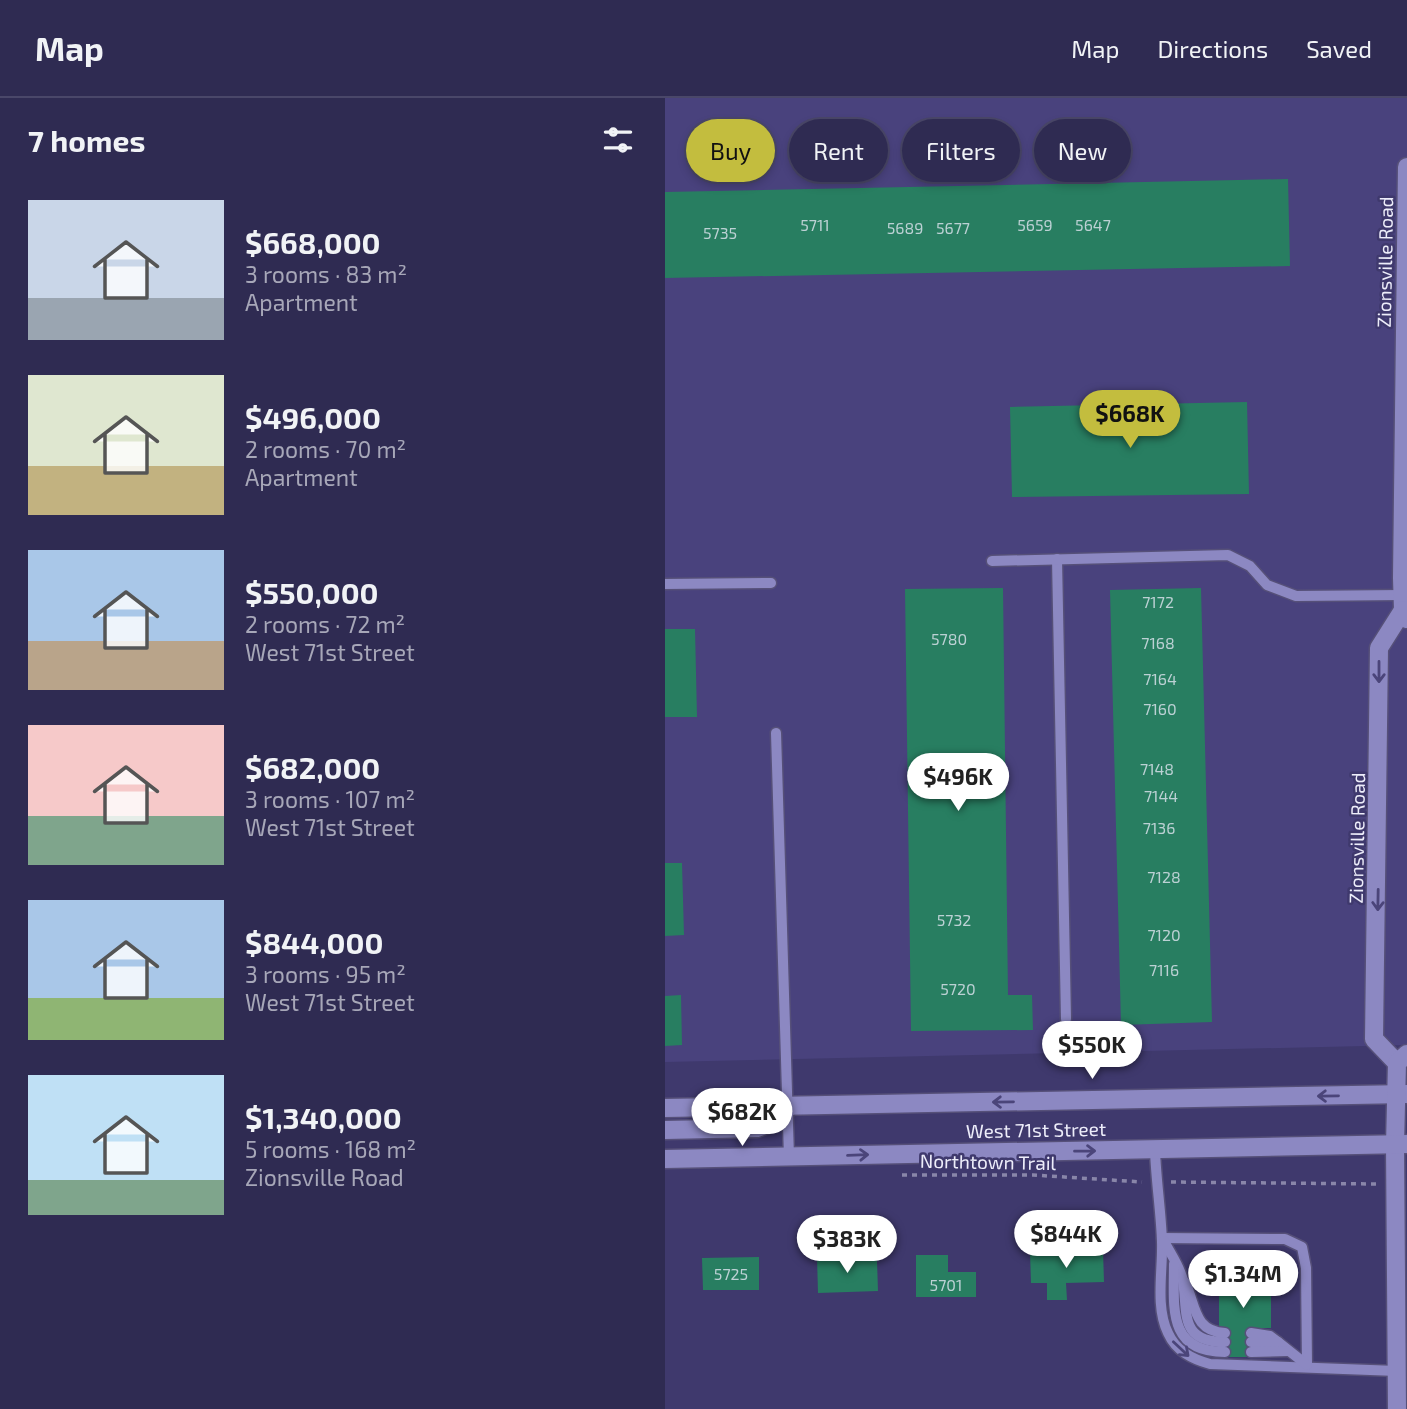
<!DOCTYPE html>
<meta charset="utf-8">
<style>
body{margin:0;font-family:"Exo 2",sans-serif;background:#3b375c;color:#f1f3f6;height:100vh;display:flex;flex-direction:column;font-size:26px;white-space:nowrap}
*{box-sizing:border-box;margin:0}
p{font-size:23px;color:#a7a7b8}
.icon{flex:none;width:38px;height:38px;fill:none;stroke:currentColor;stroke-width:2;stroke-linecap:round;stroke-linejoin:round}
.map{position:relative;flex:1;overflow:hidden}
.panel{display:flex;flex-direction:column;background:#2f2b52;width:665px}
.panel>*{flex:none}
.banner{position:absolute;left:21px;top:21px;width:616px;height:63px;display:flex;gap:14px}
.price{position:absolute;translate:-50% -60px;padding:0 16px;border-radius:24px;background:#fff;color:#222;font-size:23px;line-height:46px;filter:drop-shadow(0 2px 4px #0008)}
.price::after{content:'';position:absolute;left:50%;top:42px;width:21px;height:16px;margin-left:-10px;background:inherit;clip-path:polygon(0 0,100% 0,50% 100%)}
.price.active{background:#c3bd3e;color:#111}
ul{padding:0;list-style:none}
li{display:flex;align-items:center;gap:21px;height:175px;padding:0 28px}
li span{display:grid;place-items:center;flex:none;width:196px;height:140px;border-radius:0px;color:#555}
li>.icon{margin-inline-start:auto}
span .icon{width:84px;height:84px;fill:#fffc;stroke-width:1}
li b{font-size:30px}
h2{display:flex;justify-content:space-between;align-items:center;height:84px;padding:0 28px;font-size:30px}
.chip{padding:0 24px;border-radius:32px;background:#2f2b52;box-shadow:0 4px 10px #0003,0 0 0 2px #4a4769;font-size:24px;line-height:63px}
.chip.active{background:#c3bd3e;color:#111}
header{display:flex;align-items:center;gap:42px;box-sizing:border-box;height:98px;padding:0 35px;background:#2f2b52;border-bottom:2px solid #4a4769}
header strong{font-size:33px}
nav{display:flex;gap:38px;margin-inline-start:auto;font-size:24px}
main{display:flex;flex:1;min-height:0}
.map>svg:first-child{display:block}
.built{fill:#49427d}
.building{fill:#287e61}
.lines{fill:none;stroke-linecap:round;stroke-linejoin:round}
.service-casing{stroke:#565079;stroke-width:13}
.tertiary-casing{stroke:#565079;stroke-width:21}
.secondary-casing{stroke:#565079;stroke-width:21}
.path{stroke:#8986a9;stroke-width:3.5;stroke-dasharray:5 5;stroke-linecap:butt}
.service{stroke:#8c88c2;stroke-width:10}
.tertiary{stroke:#8c88c2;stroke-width:18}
.secondary{stroke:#8c88c2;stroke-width:18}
.oneway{stroke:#4b457a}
.labels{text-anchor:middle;stroke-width:5;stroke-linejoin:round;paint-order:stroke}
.number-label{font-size:16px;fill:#bcd1d4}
.street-label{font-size:19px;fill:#ededfa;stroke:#3f396d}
</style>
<header>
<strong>Map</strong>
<nav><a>Map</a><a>Directions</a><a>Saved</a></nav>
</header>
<main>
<section class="panel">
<h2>7 homes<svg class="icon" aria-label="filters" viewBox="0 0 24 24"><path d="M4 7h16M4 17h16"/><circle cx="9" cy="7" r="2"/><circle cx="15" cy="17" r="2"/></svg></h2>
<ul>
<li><span style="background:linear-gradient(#c9d6e8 70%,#9aa5b1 0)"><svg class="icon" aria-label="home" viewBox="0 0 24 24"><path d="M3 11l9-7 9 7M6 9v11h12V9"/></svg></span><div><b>$668,000</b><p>3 rooms · 83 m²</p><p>Apartment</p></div></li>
<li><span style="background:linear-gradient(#dfe7d0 65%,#c2b280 0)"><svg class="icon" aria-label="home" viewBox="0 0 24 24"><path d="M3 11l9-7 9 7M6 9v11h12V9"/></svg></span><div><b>$496,000</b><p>2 rooms · 70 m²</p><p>Apartment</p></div></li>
<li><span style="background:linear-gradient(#a9c7e8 65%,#b9a48a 0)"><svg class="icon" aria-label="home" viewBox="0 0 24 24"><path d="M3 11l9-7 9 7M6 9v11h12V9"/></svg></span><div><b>$550,000</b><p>2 rooms · 72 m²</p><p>West 71st Street</p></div></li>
<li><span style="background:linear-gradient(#f6c9c9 65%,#7fa58c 0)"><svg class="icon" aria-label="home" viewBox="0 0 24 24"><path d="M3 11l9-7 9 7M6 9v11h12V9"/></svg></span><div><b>$682,000</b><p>3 rooms · 107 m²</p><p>West 71st Street</p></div></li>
<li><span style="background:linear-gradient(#a9c7e8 70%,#8fb573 0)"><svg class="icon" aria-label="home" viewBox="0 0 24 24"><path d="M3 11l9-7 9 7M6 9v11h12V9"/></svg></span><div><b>$844,000</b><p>3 rooms · 95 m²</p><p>West 71st Street</p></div></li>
<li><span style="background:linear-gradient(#bfe0f5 75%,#7fa58c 0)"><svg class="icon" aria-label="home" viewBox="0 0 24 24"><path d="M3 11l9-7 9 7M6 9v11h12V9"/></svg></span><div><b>$1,340,000</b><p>5 rooms · 168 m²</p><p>Zionsville Road</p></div></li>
</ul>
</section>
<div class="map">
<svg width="742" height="1311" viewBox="0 0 742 1311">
<rect width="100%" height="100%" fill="#3f396d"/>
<path class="built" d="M 0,0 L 742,0 L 742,947 L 0,964 Z"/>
<g class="building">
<path d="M 623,81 L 625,168 L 0,180 L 0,94 Z"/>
<path d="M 582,304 L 584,396 L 347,399 L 345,309 Z"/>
<path d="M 338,490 L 343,897 L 367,897 L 368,932 L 246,933 L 240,491 Z"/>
<path d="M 536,490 L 547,924 L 456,927 L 445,492 Z"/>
<path d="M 0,531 L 30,531 L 32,619 L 0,619 Z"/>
<path d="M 0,765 L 17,765 L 19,837 L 0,838 Z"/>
<path d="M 16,897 L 17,947 L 0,948 L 0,898 Z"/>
<path d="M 438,1152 L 439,1184 L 401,1185 L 402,1202 L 382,1202 L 382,1185 L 366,1185 L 365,1154 Z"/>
<path d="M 251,1157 L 283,1157 L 283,1174 L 311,1174 L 311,1199 L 251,1199 Z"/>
<path d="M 94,1159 L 94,1192 L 38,1192 L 37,1160 Z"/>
<path d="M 152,1159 L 212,1162 L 213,1193 L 153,1195 Z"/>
<path d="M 569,1175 L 606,1179 L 606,1230 L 585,1230 L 586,1259 L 560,1259 L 560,1230 L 554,1230 L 554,1179 L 569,1179 Z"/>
</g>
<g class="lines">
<g class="service-casing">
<g id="service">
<path d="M 392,461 L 401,921"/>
<path d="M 327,463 L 563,457 L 585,468 L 602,487 L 631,498 L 737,497"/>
<path d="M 0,486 L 106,485"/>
<path d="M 111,635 L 124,1059"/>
<path d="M 490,1052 C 491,1083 496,1113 497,1144 C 498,1172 490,1209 503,1235 C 511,1253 527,1261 545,1266 L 732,1273"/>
<path d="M 497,1140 L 620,1141 L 637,1149 L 641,1170 L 642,1267"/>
<path d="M 499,1143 C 505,1155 516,1170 518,1183 C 523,1215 514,1244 560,1244"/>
<path d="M 509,1166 C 509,1210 502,1254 560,1254"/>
<path d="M 520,1184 C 531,1207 528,1233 560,1235"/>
<path d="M 586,1235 L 605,1238 L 613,1244"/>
<path d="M 586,1244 L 613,1244 L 642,1267"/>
<path d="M 586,1254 L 623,1253"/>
</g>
</g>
<g class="tertiary-casing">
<path id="tertiary" d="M 730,1047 L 732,1311"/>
</g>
<g class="secondary-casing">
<g id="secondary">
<path d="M 742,69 L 737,480 L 738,512 L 742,521"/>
<path d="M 732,965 L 709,941 L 714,550 L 738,512"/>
<path d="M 0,1010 L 742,996"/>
<path d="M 0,1032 L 92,1030 L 116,1021 L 123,1008"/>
<path d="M 730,1047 L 732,965 L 742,956"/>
<path d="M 0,1061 L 742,1046"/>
</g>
</g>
<g class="path">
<path d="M 237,1077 L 368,1077 L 477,1084"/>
<path d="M 506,1084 L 712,1086"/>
</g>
<use href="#service" class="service"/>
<use href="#tertiary" class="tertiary"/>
<use href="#secondary" class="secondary"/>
</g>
<defs><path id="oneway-shaft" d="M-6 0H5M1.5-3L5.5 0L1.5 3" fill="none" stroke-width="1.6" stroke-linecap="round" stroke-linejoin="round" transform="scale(1.75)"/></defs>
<g class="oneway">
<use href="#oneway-shaft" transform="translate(714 574) rotate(90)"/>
<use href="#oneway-shaft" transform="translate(713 802) rotate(91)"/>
<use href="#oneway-shaft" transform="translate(663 998) rotate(179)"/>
<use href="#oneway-shaft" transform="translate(338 1004) rotate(179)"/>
<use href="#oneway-shaft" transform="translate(420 1053) rotate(-1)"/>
<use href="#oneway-shaft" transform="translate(193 1057) rotate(-2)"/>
<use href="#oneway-shaft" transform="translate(516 1251) rotate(43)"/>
</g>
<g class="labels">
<g class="number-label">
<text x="150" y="133">5711</text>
<text x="370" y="133">5659</text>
<text x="428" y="133">5647</text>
<text x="240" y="136">5689</text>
<text x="288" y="136">5677</text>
<text x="55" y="141">5735</text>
<text x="493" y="510">7172</text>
<text x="284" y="547">5780</text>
<text x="493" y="551">7168</text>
<text x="495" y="587">7164</text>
<text x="495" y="617">7160</text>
<text x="492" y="677">7148</text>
<text x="496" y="704">7144</text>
<text x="494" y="736">7136</text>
<text x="499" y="785">7128</text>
<text x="289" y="828">5732</text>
<text x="499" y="843">7120</text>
<text x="499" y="878">7116</text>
<text x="293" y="897">5720</text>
<text x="66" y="1182">5725</text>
<text x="281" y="1193">5701</text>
</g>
<g class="street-label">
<text transform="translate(720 164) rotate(-89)" y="7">Zionsville Road</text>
<text transform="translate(692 740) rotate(-89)" y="7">Zionsville Road</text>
<text transform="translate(371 1032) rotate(-1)" y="7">West 71st Street</text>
<text transform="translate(323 1064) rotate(1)" y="7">Northtown Trail</text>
</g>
</g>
</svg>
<b class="price active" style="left:465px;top:352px">$668K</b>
<b class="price" style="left:293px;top:715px">$496K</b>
<b class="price" style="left:427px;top:983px">$550K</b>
<b class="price" style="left:77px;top:1050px">$682K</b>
<b class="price" style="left:401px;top:1172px">$844K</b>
<b class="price" style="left:182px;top:1177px">$383K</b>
<b class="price" style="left:578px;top:1212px">$1.34M</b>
<div class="banner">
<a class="chip active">Buy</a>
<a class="chip">Rent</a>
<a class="chip">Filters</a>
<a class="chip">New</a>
</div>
</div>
</main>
